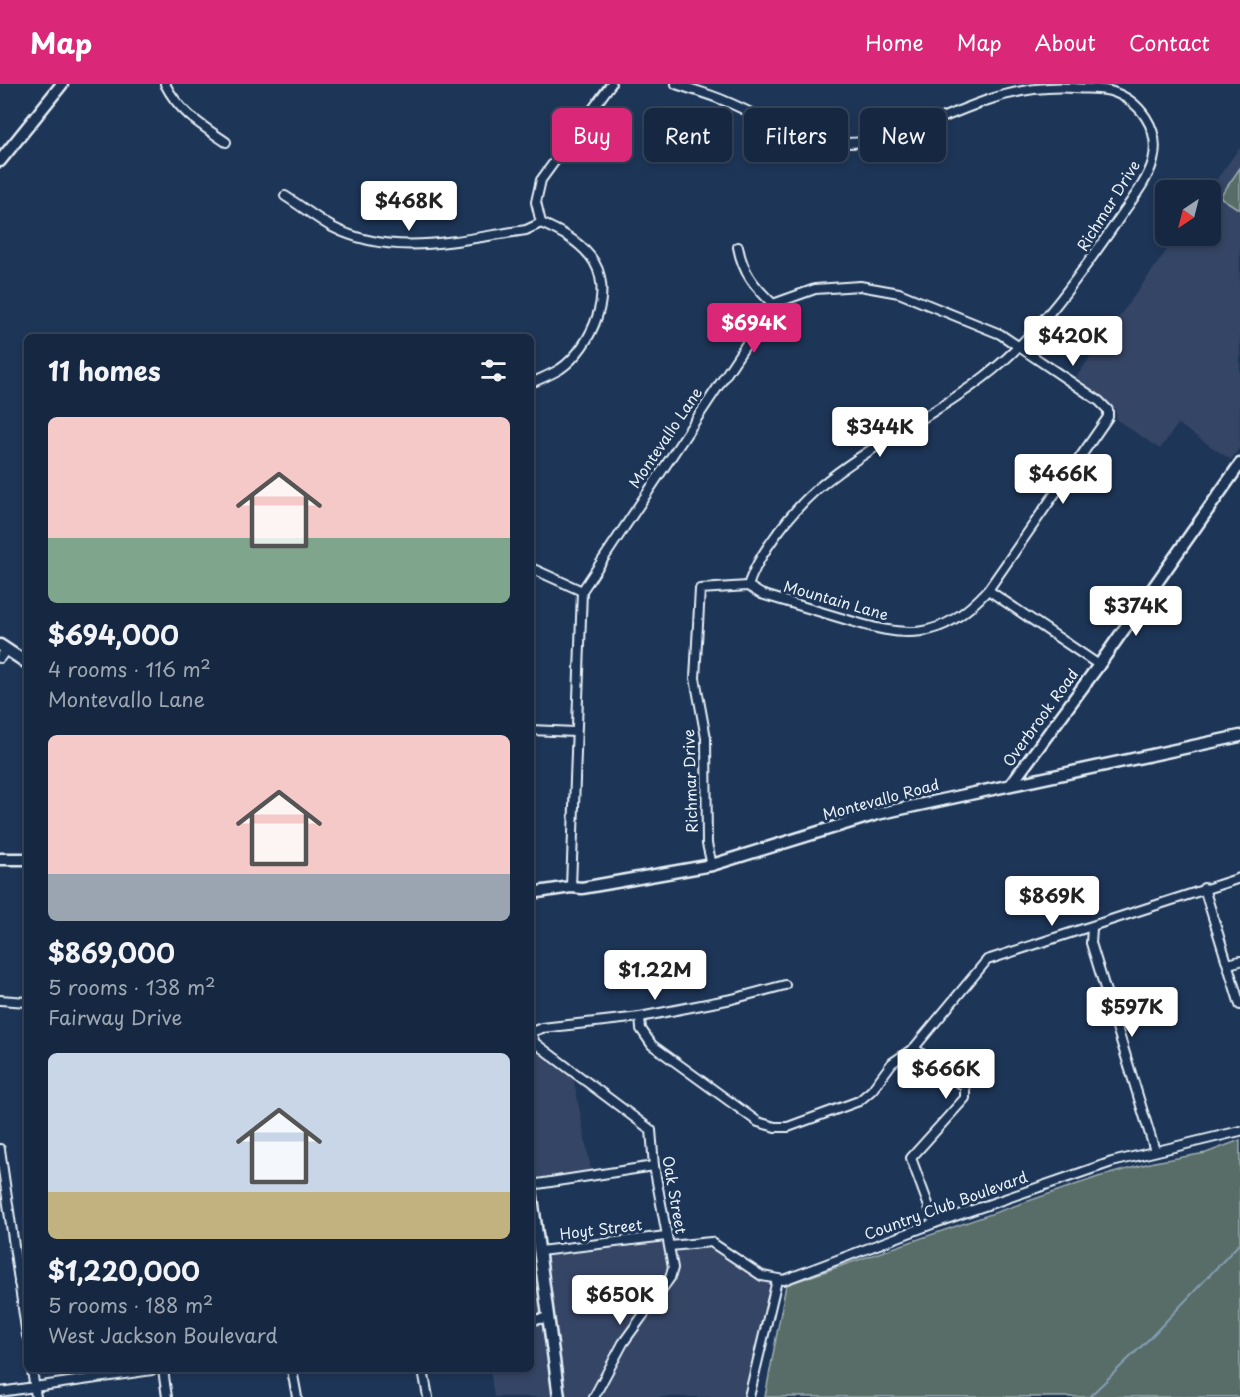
<!DOCTYPE html>
<meta charset="utf-8">
<style>
body{margin:0;font-family:"Playpen Sans",sans-serif;background:#1f3048;color:#f1f3f6;height:100vh;display:flex;flex-direction:column;font-size:22px;white-space:nowrap}
*{box-sizing:border-box;margin:0}
p{font-size:20px;color:#9ea6b1}
.icon{flex:none;width:33px;height:33px;fill:none;stroke:currentColor;stroke-width:2;stroke-linecap:round;stroke-linejoin:round}
.map{position:relative;flex:1;overflow:hidden}
.panel{position:absolute;left:24px;top:250px;width:510px;height:1038px;display:flex;flex-direction:column;background:#162841;border-radius:9px;box-shadow:0 3px 9px #0003,0 0 0 2px #35445a}
.panel>*{flex:none}
.top-card{position:absolute;left:552px;top:24px;width:570px;height:54px;display:flex;gap:12px}
.needle{width:39px;rotate:215deg}
.tools{position:absolute;left:1155px;top:96px;display:grid;gap:12px}
.tools a{display:grid;place-items:center;width:66px;height:66px;border-radius:9px;background:#162841;box-shadow:0 3px 9px #0003,0 0 0 2px #35445a;font-size:30px}
.price{position:absolute;translate:-50% -51px;padding:0 14px;border-radius:6px;background:#fff;color:#222;font-size:20px;line-height:39px;filter:drop-shadow(0 2px 3px #0008)}
.price::after{content:'';position:absolute;left:50%;top:36px;width:18px;height:14px;margin-left:-9px;background:inherit;clip-path:polygon(0 0,100% 0,50% 100%)}
.price.active{background:#db2777;color:#fff}
ul{padding:0;list-style:none}
li{display:grid;align-content:center;gap:12px;height:318px;padding:0 24px}
li span{display:grid;place-items:center;height:186px;border-radius:9px;color:#555}
li>.icon{margin-inline-start:auto}
span .icon{width:108px;height:108px;fill:#fffc;stroke-width:1}
li b{font-size:26px}
h2{display:flex;justify-content:space-between;align-items:center;height:72px;padding:0 24px;font-size:26px}
.pill{padding:0 21px;border-radius:9px;background:#162841;box-shadow:0 3px 9px #0003,0 0 0 2px #35445a;font-size:21px;line-height:54px}
.pill.active{background:#db2777;color:#fff}
header{display:flex;align-items:center;gap:36px;box-sizing:border-box;height:84px;padding:0 30px;background:#db2777;color:#fff}
header strong{font-size:28px}
nav{display:flex;gap:33px;margin-inline-start:auto;font-size:21px}
.map>svg:first-child{display:block}
.built{fill:#344465}
.green{fill:#596d68;stroke:#a0afb0;stroke-width:1.5}
.lines{fill:none;stroke-linecap:round;stroke-linejoin:round}
.stream{stroke:#849fb5;stroke-width:2}
.street-casing{stroke:#e8f1f8;stroke-width:12}
.secondary-casing{stroke:#e8f1f8;stroke-width:15}
.street{stroke:#1d3557;stroke-width:8}
.secondary{stroke:#1d3557;stroke-width:10}
.labels{text-anchor:middle;stroke-width:6;stroke-linejoin:round;paint-order:stroke}
.street-label{font-size:15px;fill:#e8f1f8;stroke:#1d3557}
</style>
<header>
<strong>Map</strong>
<nav><a>Home</a><a>Map</a><a>About</a><a>Contact</a></nav>
</header>
<div class="map">
<svg width="1240" height="1313" viewBox="0 0 1240 1313">
<rect width="100%" height="100%" fill="#1d3557"/>
<filter id="ink" filterUnits="userSpaceOnUse"><feTurbulence type="fractalNoise" baseFrequency=".0167" numOctaves="2"/><feDisplacementMap in="SourceGraphic" scale="12" xChannelSelector="R" yChannelSelector="G"/><feConvolveMatrix kernelMatrix="1 2 1 2 8 2 1 2 1" color-interpolation-filters="sRGB"/></filter>
<g filter="url(#ink)">
<g class="built">
<path d="M 1240,63 L 1240,363 L 1231,376 L 1178,340 L 1160,365 L 1117,336 L 1115,325 L 1076,293 L 1177,152 L 1210,152 L 1209,106 Z"/>
<path d="M 531,957 L 572,987 L 592,1091 L 531,1101 Z"/>
<path d="M 531,1108 L 541,1167 L 666,1152 L 711,1158 L 771,1188 L 748,1313 L 494,1313 L 490,1286 L 531,1286 Z"/>
</g>
<g class="green">
<path d="M 1240,84 L 1240,126 L 1220,113 Z"/>
<path d="M 1240,1056 L 1240,1313 L 765,1313 L 786,1201 L 1098,1093 L 1154,1078 L 1206,1069 Z"/>
</g>
<g class="lines">
<path class="stream" d="M 1089,1313 L 1150,1254 L 1240,1159"/>
<g class="street-casing">
<g id="street">
<path d="M 165,0 C 179,28 201,41 226,58"/>
<path d="M 676,0 C 693,6 709,10 725,17 C 760,31 799,58 838,59 C 891,61 936,34 985,17 C 1013,7 1045,2 1075,4 C 1086,5 1099,4 1110,7 C 1140,16 1161,45 1153,77 C 1147,98 1130,118 1118,136 C 1079,192 1039,251 984,293 C 931,334 869,361 817,405 C 792,427 758,470 748,502"/>
<path d="M 285,112 C 301,122 316,134 332,143 C 394,175 461,155 526,146 L 541,139"/>
<path d="M 738,163 C 743,189 754,202 773,220"/>
<path d="M 531,299 C 540,295 552,290 560,285 C 592,263 617,205 590,172 C 576,155 559,147 541,139 L 536,118 L 541,96 L 611,0"/>
<path d="M 531,484 L 582,507"/>
<path d="M 988,506 L 1099,581"/>
<path d="M 0,574 L 6,566"/>
<path d="M 531,646 L 575,648"/>
<path d="M 571,803 L 582,507 L 773,220 L 815,205 L 860,202 L 899,209 L 1000,250 L 1099,317 L 1108,326 L 1108,333 L 988,506 C 939,559 905,554 841,534 C 815,526 788,518 761,510 L 748,502 L 700,505 L 695,594 L 706,654 L 707,760 L 712,781"/>
<path d="M 1204,804 L 1240,921"/>
<path d="M 1092,844 L 1091,859 L 1155,1067"/>
<path d="M 1228,880 L 1240,877"/>
<path d="M 0,916 L 27,918"/>
<path d="M 640,933 L 641,945 L 652,961 L 758,1038 L 775,1043 L 788,1043 L 859,1017 L 872,1006 L 892,979 L 914,964 L 987,876 L 1240,794"/>
<path d="M 531,948 L 542,944 L 640,933 L 732,915 L 785,901"/>
<path d="M 531,949 L 535,959 L 651,1046 L 654,1082 L 673,1184 L 670,1194 L 623,1259 L 594,1313"/>
<path d="M 914,964 L 965,1003 L 965,1014 L 911,1074 L 935,1139"/>
<path d="M 0,1065 L 27,1252"/>
<path d="M 531,1101 L 654,1082"/>
<path d="M 670,1162 L 711,1158 L 762,1192 L 784,1196 L 935,1139 L 1112,1078 L 1240,1047"/>
<path d="M 540,1167 L 666,1152"/>
<path d="M 19,1199 L 27,1187"/>
<path d="M 531,1236 L 548,1234"/>
<path d="M 32,1286 L 36,1313"/>
<path d="M 163,1286 L 167,1313"/>
<path d="M 292,1286 L 297,1313"/>
<path d="M 423,1286 L 428,1313"/>
<path d="M 0,1308 L 152,1286"/>
<path d="M 749,1313 L 777,1196"/>
</g>
</g>
<g class="secondary-casing">
<g id="secondary">
<path d="M 0,77 L 62,0"/>
<path d="M 0,561 L 27,579"/>
<path d="M 1012,699 L 1099,581 L 1240,380"/>
<path d="M 0,775 L 27,775"/>
<path d="M 531,809 L 571,803 L 582,804 L 712,781 L 877,730 L 1240,652"/>
<path d="M 531,1106 L 559,1313"/>
</g>
</g>
<use href="#street" class="street"/>
<use href="#secondary" class="secondary"/>
</g>
</g>
<g class="labels">
<g class="street-label">
<text transform="translate(1109 122) rotate(-58)" y="5">Richmar Drive</text>
<text transform="translate(666 354) rotate(-56)" y="5">Montevallo Lane</text>
<text transform="translate(836 517) rotate(16)" y="5">Mountain Lane</text>
<text transform="translate(1041 634) rotate(-54)" y="5">Overbrook Road</text>
<text transform="translate(691 697) rotate(-92)" y="5">Richmar Drive</text>
<text transform="translate(881 716) rotate(-15)" y="5">Montevallo Road</text>
<text transform="translate(674 1111) rotate(80)" y="5">Oak Street</text>
<text transform="translate(946 1122) rotate(-20)" y="5">Country Club Boulevard</text>
<text transform="translate(601 1146) rotate(-7)" y="5">Hoyt Street</text>
</g>
</g>
</svg>
<div class="tools">
<a><svg class="needle" viewBox="-14 -14 28 28"><path d="M0-13l5 13h-10z" fill="#e53935"/><path d="M0 13l5-13h-10z" fill="#9ea6b1"/></svg></a>
</div>
<b class="price" style="left:409px;top:148px">$468K</b>
<b class="price active" style="left:754px;top:270px">$694K</b>
<b class="price" style="left:1073px;top:283px">$420K</b>
<b class="price" style="left:880px;top:374px">$344K</b>
<b class="price" style="left:1063px;top:421px">$466K</b>
<b class="price" style="left:1136px;top:553px">$374K</b>
<b class="price" style="left:1052px;top:843px">$869K</b>
<b class="price" style="left:655px;top:917px">$1.22M</b>
<b class="price" style="left:1132px;top:954px">$597K</b>
<b class="price" style="left:946px;top:1016px">$666K</b>
<b class="price" style="left:620px;top:1242px">$650K</b>
<div class="top-card">
<a class="pill active">Buy</a>
<a class="pill">Rent</a>
<a class="pill">Filters</a>
<a class="pill">New</a>
</div>
<section class="panel">
<h2>11 homes<svg class="icon" aria-label="filters" viewBox="0 0 24 24"><path d="M4 7h16M4 17h16"/><circle cx="9" cy="7" r="2"/><circle cx="15" cy="17" r="2"/></svg></h2>
<ul>
<li><span style="background:linear-gradient(#f6c9c9 65%,#7fa58c 0)"><svg class="icon" aria-label="home" viewBox="0 0 24 24"><path d="M3 11l9-7 9 7M6 9v11h12V9"/></svg></span><div><b>$694,000</b><p>4 rooms · 116 m²</p><p>Montevallo Lane</p></div></li>
<li><span style="background:linear-gradient(#f6c9c9 75%,#9aa5b1 0)"><svg class="icon" aria-label="home" viewBox="0 0 24 24"><path d="M3 11l9-7 9 7M6 9v11h12V9"/></svg></span><div><b>$869,000</b><p>5 rooms · 138 m²</p><p>Fairway Drive</p></div></li>
<li><span style="background:linear-gradient(#c9d6e8 75%,#c2b280 0)"><svg class="icon" aria-label="home" viewBox="0 0 24 24"><path d="M3 11l9-7 9 7M6 9v11h12V9"/></svg></span><div><b>$1,220,000</b><p>5 rooms · 188 m²</p><p>West Jackson Boulevard</p></div></li>
</ul>
</section>
</div>
